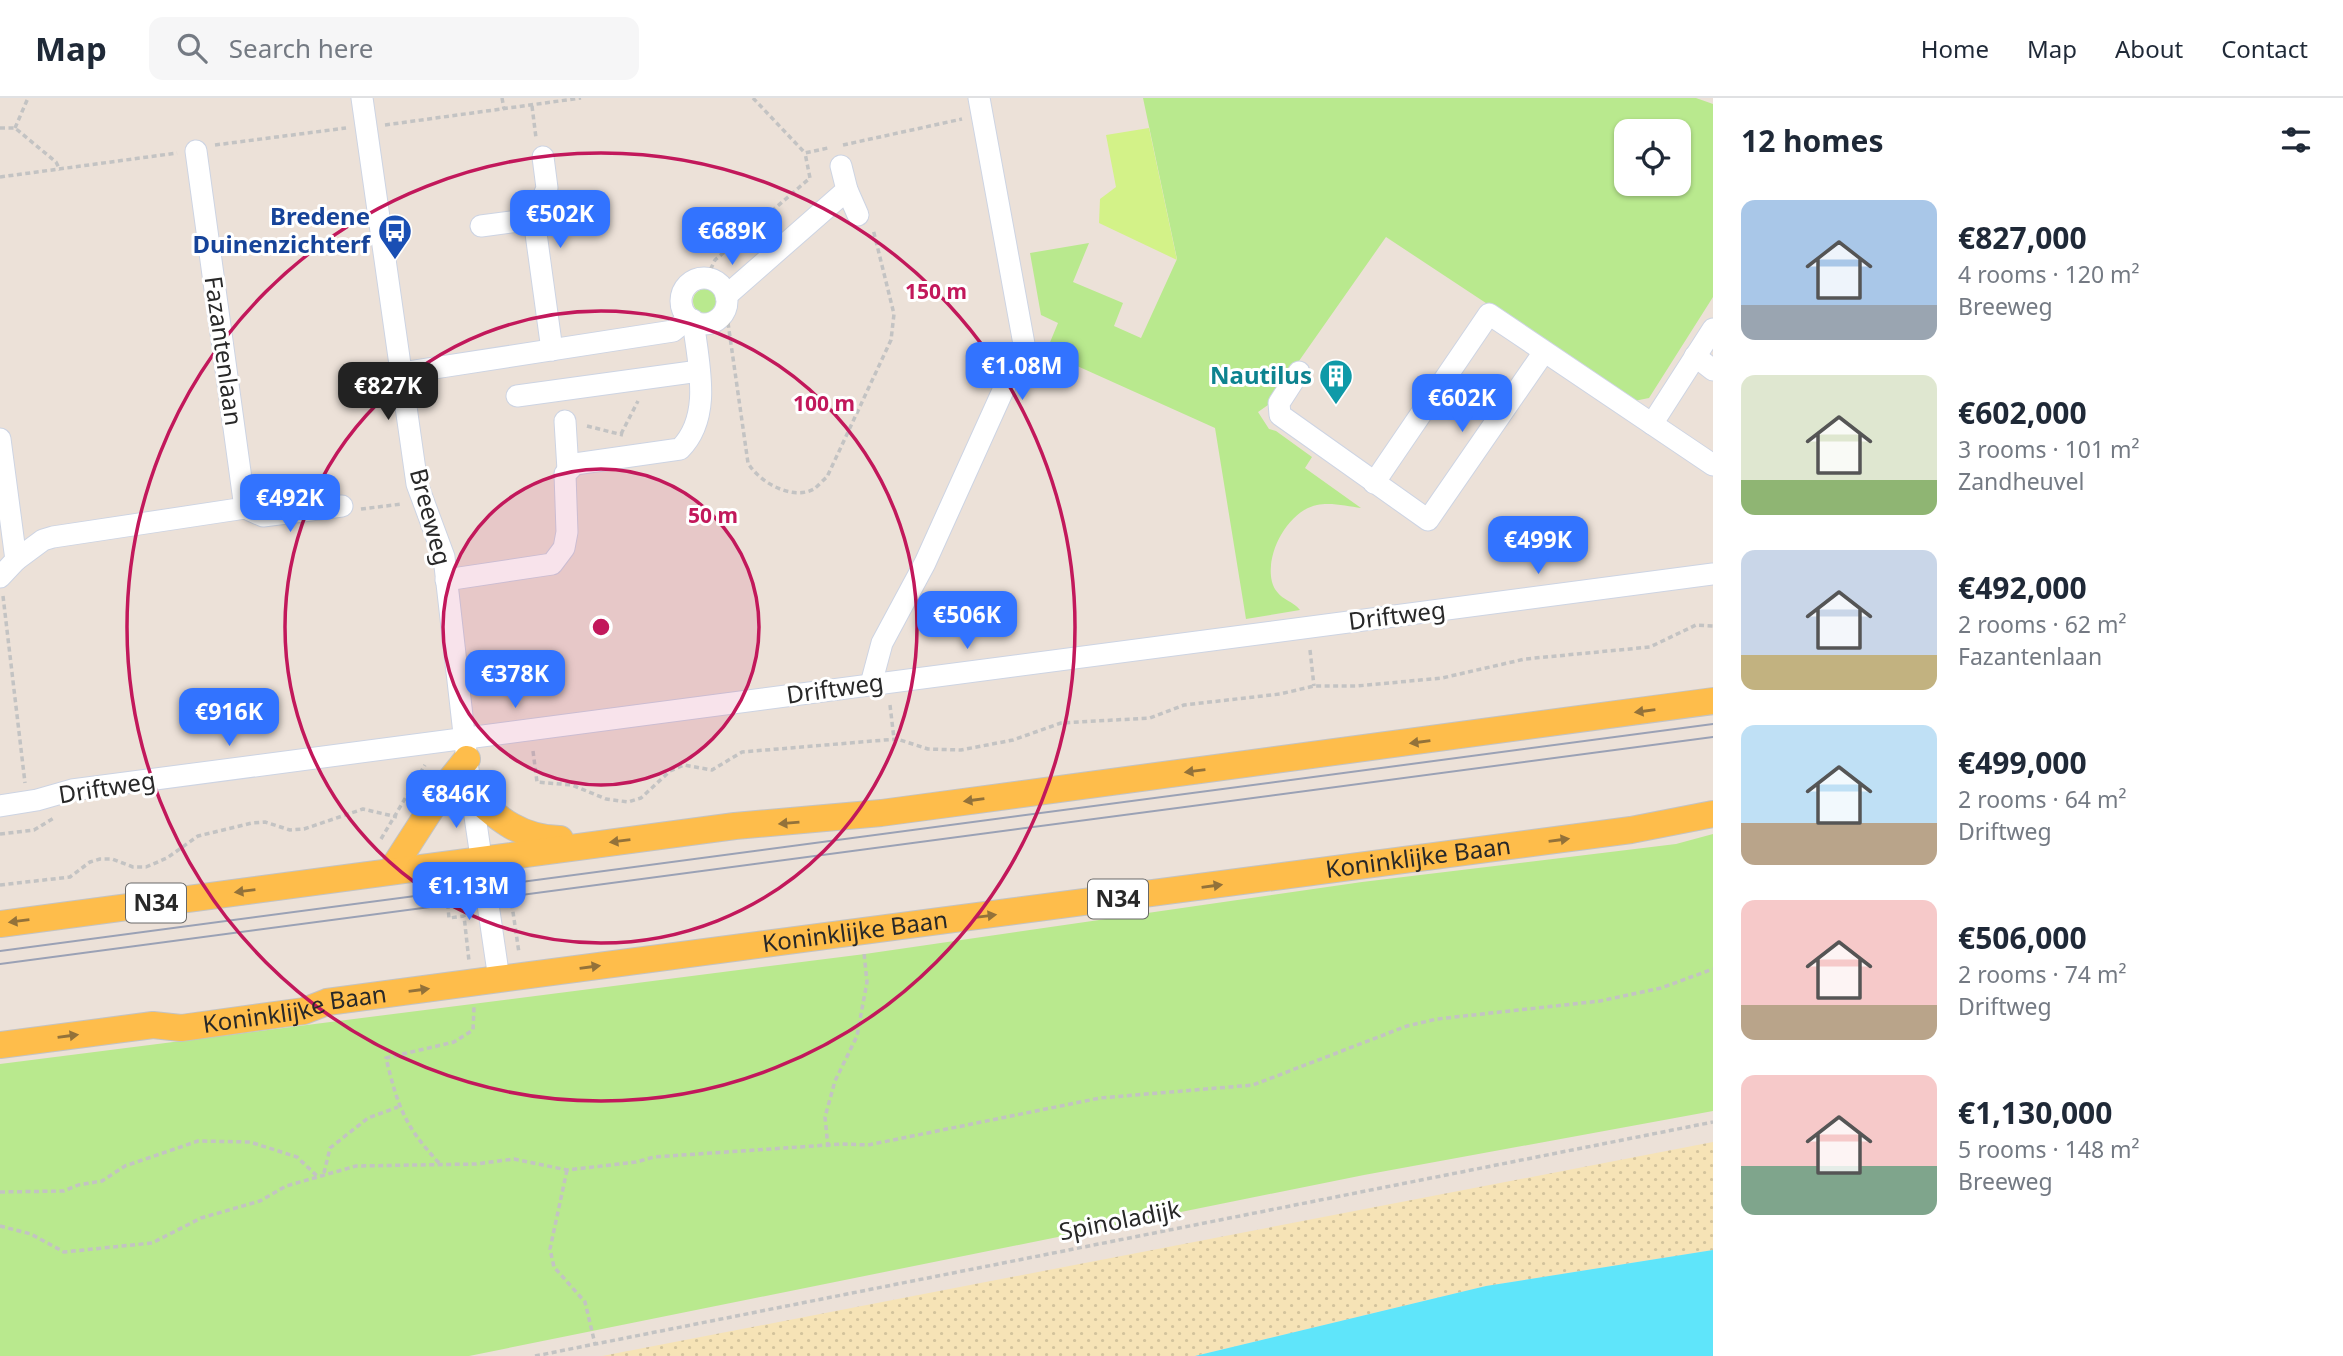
<!DOCTYPE html>
<meta charset="utf-8">
<style>
body{margin:0;font-family:"Noto Sans",sans-serif;background:#f6f6f7;color:#1f2937;height:100vh;display:flex;flex-direction:column;font-size:26px;white-space:nowrap}
*{box-sizing:border-box;margin:0}
p{font-size:23px;color:#747a83}
.icon{flex:none;width:38px;height:38px;fill:none;stroke:currentColor;stroke-width:2;stroke-linecap:round;stroke-linejoin:round}
.map{position:relative;flex:1;overflow:hidden}
.side{display:flex;flex-direction:column;background:#fff;width:630px}
.side>*{flex:none}
.controls{position:absolute;left:1614px;top:21px;display:grid;gap:14px}
.controls a{display:grid;place-items:center;width:77px;height:77px;border-radius:14px;background:#fff;box-shadow:0 2px 5px #0004;font-size:35px}
.price{position:absolute;translate:-50% -60px;padding:0 16px;border-radius:14px;background:#3273ff;color:#fff;font-size:23px;line-height:46px;filter:drop-shadow(0 2px 4px #0008)}
.price::after{content:'';position:absolute;left:50%;top:42px;width:21px;height:16px;margin-left:-10px;background:inherit;clip-path:polygon(0 0,100% 0,50% 100%)}
.price.on{background:#222;color:#fff}
ul{padding:0;list-style:none}
li{display:flex;align-items:center;gap:21px;height:175px;padding:0 28px}
li span{display:grid;place-items:center;flex:none;width:196px;height:140px;border-radius:14px;color:#555}
li>.icon{margin-inline-start:auto}
span .icon{width:84px;height:84px;fill:#fffc;stroke-width:1}
li b{font-size:30px}
h2{display:flex;justify-content:space-between;align-items:center;height:84px;padding:0 28px;font-size:30px}
header{display:flex;align-items:center;gap:42px;box-sizing:border-box;height:98px;padding:0 35px;background:#fff;border-bottom:2px solid #e0e1e3}
header strong{font-size:33px}
nav{display:flex;gap:38px;margin-inline-start:auto;font-size:24px}
.search{width:490px;height:63px;background:#f6f6f7;display:flex;align-items:center;gap:18px;box-sizing:border-box;padding:0 24px;border-radius:14px;color:#747a83;font-size:26px}
main{display:flex;flex:1;min-height:0}
.map>svg:first-child{display:block}
.grass{fill:#b9e98e;fill-rule:evenodd}
.sand{fill:url(#sand-dots)}
.pitch{fill:#d3f288}
.water{fill:#5fe5fa}
.lines{fill:none;stroke-linecap:round;stroke-linejoin:round}
.minor-casing{stroke:#cdd4e3;stroke-width:23}
.major-casing{stroke:#c3c3c3;stroke-width:28}
.path{stroke:#c3c3c3;stroke-width:3.5;stroke-dasharray:5 3.5;stroke-linecap:butt}
.minor{stroke:#fff;stroke-width:21}
.major{stroke:#febd4b;stroke-width:26}
.tram{stroke:#9aa1b5;stroke-width:2}
.oneway{fill:#93723a}
.ring{fill:none;stroke:#c2185b;stroke-width:3.5}
.labels{text-anchor:middle;stroke-width:6;stroke-linejoin:round;paint-order:stroke}
.shield{fill:#fff;stroke:#686868;stroke-width:2}
.shield-label{font-size:23px;font-weight:bold;fill:#282828}
.transit-label{font-size:24px;font-weight:bold;fill:#164399;stroke:#fff;text-anchor:end}
.street-label{font-size:24px;fill:#282828;stroke:#fff}
.culture-label{font-size:24px;font-weight:bold;fill:#0d838f;stroke:#fff;text-anchor:end}
.centre{fill:#c2185b;stroke:#fff;stroke-width:3.5}
.ring-label{font-size:21px;text-anchor:middle;font-weight:bold;fill:#c2185b;stroke:#fff;stroke-width:6;stroke-linejoin:round;paint-order:stroke}
</style>
<header>
<strong>Map</strong>
<div class="search"><svg class="icon" aria-label="search" viewBox="0 0 24 24"><circle cx="10" cy="10" r="6"/><path d="M15 15l6 6"/></svg>Search here</div>
<nav><a>Home</a><a>Map</a><a>About</a><a>Contact</a></nav>
</header>
<main>
<div class="map">
<svg width="1713" height="1258" viewBox="0 0 1713 1258">
<defs>
<pattern id="sand-dots" width="8" height="8" patternUnits="userSpaceOnUse" patternTransform="scale(1.75)"><rect width="8" height="8" fill="#f6e3b6"/><path d="M2 2h.1M6 6h.1" fill="none" stroke="#d3c39c" stroke-width="1.8" stroke-linecap="round"/></pattern>
</defs>
<rect width="100%" height="100%" fill="#ece1d8"/>
<g class="grass">
<path d="M 1143,0 L 1696,0 L 1713,6 L 1713,199 L 1649,300 L 1634,303 L 1386,139 L 1268,307 L 1258,314 L 1269,331 L 1276,333 L 1312,359 L 1305,370 L 1361,410 C 1348,408 1330,404 1317,407 C 1287,413 1263,459 1273,487 C 1279,502 1294,503 1300,512 L 1246,521 L 1215,330 L 1046,254 L 1058,225 L 1041,217 L 1030,155 L 1089,145 L 1073,184 L 1123,205 L 1114,228 L 1141,240 L 1177,161 ZM 1626,33 L 1678,33 L 1678,86 L 1626,86 Z"/>
<circle cx="705" cy="203" r="12"/>
<path d="M 1713,736 L 1713,1013 L 1364,1077 L 469,1258 L 0,1258 L 0,966 L 865,856 L 1362,784 L 1676,746 Z"/>
</g>
<path class="sand" d="M 1713,1044 L 1713,1152 L 1486,1188 L 1195,1258 L 602,1258 Z"/>
<path class="pitch" d="M 1149,30 L 1177,162 L 1099,125 L 1100,101 L 1116,89 L 1106,37 Z"/>
<path class="water" d="M 1713,1152 L 1713,1258 L 1195,1258 L 1486,1188 Z"/>
<g class="lines">
<g class="minor-casing">
<g id="minor">
<path d="M 362,0 L 417,386 L 444,459 L 468,671 L 499,881"/>
<path d="M 543,59 L 547,90 L 534,121 L 552,252"/>
<path d="M 847,92 L 858,117"/>
<path d="M 481,128 L 534,121"/>
<circle cx="704" cy="203" r="23"/>
<path d="M 726,198 L 847,92 L 841,68"/>
<path d="M 1695,258 L 1713,272"/>
<path d="M 1299,274 L 1279,305 L 1280,317 L 1428,422 L 1544,254"/>
<path d="M 402,275 L 673,233 L 688,221"/>
<path d="M 517,298 L 699,273"/>
<path d="M 565,323 L 568,372"/>
<path d="M 1652,326 L 1713,231"/>
<path d="M 0,341 L 16,462 L 0,479"/>
<path d="M 1374,385 L 1489,216 L 1713,367"/>
<path d="M 245,410 L 263,418 L 342,408"/>
<path d="M 16,462 L 43,442 L 53,439 L 245,410 L 196,53"/>
<path d="M 446,482 L 552,466 L 564,450 L 567,434 L 565,376 L 575,366 L 680,351 C 713,318 698,265 693,222"/>
<path d="M 871,586 L 882,545 L 925,465 L 1024,246 L 979,0"/>
<path d="M 0,708 L 37,702 L 72,692 L 1713,476"/>
</g>
</g>
<g class="major-casing">
<g id="major">
<path d="M 471,696 C 498,721 522,741 560,741"/>
<path d="M 391,773 L 447,686 L 467,661"/>
<path d="M 0,826 L 735,728 L 881,715 L 1713,603"/>
<path id="s1" d="M 0,947 L 153,927 L 181,930 L 304,913 L 327,904 L 499,881 L 1631,732 L 1713,716"/>
</g>
</g>
<g class="path">
<path d="M 502,0 L 504,11"/>
<path d="M 753,0 L 805,55 L 828,50"/>
<path d="M 532,8 L 536,40"/>
<path d="M 385,27 L 581,0"/>
<path d="M 0,30 L 15,30 L 56,64 L 60,72"/>
<path d="M 15,30 L 28,0"/>
<path d="M 215,47 L 346,30"/>
<path d="M 843,47 L 962,21"/>
<path d="M 0,79 L 177,55"/>
<path d="M 707,179 L 715,162 L 810,80 L 805,55"/>
<path d="M 721,220 L 728,225 L 748,365 C 759,384 792,403 814,391 C 818,388 823,382 827,379 L 891,242 L 894,216 L 873,131"/>
<path d="M 587,328 L 623,337"/>
<path d="M 621,336 L 638,303"/>
<path d="M 361,411 L 402,406"/>
<path d="M 3,498 L 25,685"/>
<path d="M 1310,552 L 1314,588"/>
<path d="M 890,607 L 894,641"/>
<path d="M 533,653 L 537,684 L 572,687 L 606,701 L 628,704 L 641,700 L 670,673 L 684,667 L 712,672 L 742,654 L 897,641 L 928,651 L 961,652 L 1013,642 L 1061,625 L 1150,620 L 1184,607 L 1280,596 L 1314,588 L 1357,588 L 1442,580 L 1525,561 L 1650,549 L 1696,527 L 1713,528"/>
<path d="M 0,736 L 34,732 L 54,720"/>
<path d="M 381,741 L 425,667"/>
<path d="M 508,780 L 519,855"/>
<path d="M 0,787 L 70,779 L 90,764 L 100,761 L 112,761 L 133,769 L 146,769 L 167,760 L 198,738 L 252,725 L 265,724 L 290,732 L 304,731 L 363,711 L 397,719"/>
<path d="M 446,789 L 449,820 L 464,818 L 469,863"/>
<path d="M 828,1049 L 825,1019 L 835,983 L 857,938 L 867,884 L 864,855"/>
<path d="M 439,1065 C 404,1027 398,1009 386,960 L 454,944 L 473,932 L 474,909"/>
<path d="M 567,1072 L 550,1151 L 554,1169 L 585,1204 L 595,1246"/>
<path d="M 324,1075 L 330,1050 L 368,1020 L 398,1009"/>
<path d="M 0,1094 L 64,1093 L 78,1087 L 102,1083 L 125,1068 L 198,1043 L 250,1044 L 297,1059 L 317,1078"/>
<path d="M 0,1128 L 31,1136 L 64,1154 L 152,1145 L 201,1120 L 260,1103 L 286,1088 L 356,1068 L 476,1066 L 514,1061 L 567,1072 L 636,1064 L 654,1059 L 842,1046 L 868,1047 L 1100,1000 L 1253,987 L 1407,928 L 1437,921 L 1600,903 L 1661,890 L 1713,871"/>
<path d="M 535,1258 L 1713,1024"/>
</g>
<use href="#minor" class="minor"/>
<use href="#major" class="major"/>
<g class="tram">
<path d="M 0,853 L 1713,626"/>
<path d="M 0,866 L 1713,639"/>
</g>
</g>
<defs><path id="oneway-solid" d="M-6-.8H1V-3.2L6.5 0L1 3.2V.8H-6Z" transform="scale(1.75)"/></defs>
<g class="oneway">
<use href="#oneway-solid" transform="translate(1645 613) rotate(172)"/>
<use href="#oneway-solid" transform="translate(1420 644) rotate(172)"/>
<use href="#oneway-solid" transform="translate(1195 673) rotate(173)"/>
<use href="#oneway-solid" transform="translate(974 702) rotate(172)"/>
<use href="#oneway-solid" transform="translate(789 725) rotate(175)"/>
<use href="#oneway-solid" transform="translate(1559 742) rotate(-8)"/>
<use href="#oneway-solid" transform="translate(620 743) rotate(173)"/>
<use href="#oneway-solid" transform="translate(1212 788) rotate(-8)"/>
<use href="#oneway-solid" transform="translate(245 793) rotate(173)"/>
<use href="#oneway-solid" transform="translate(986 818) rotate(-7)"/>
<use href="#oneway-solid" transform="translate(19 823) rotate(173)"/>
<use href="#oneway-solid" transform="translate(590 869) rotate(-8)"/>
<use href="#oneway-solid" transform="translate(419 892) rotate(-8)"/>
<use href="#oneway-solid" transform="translate(68 938) rotate(-8)"/>
</g>
<circle cx="601" cy="529" r="158" fill="#c2185b" fill-opacity=".12"/>
<g class="ring">
<circle cx="601" cy="529" r="158"/>
<circle cx="601" cy="529" r="316"/>
<circle cx="601" cy="529" r="474"/>
</g>
<defs>
<g id="bus-pin" transform="scale(1.75)"><path d="M0 17L-7.5 6A9.5 9.5 0 1 1 7.5 6Z" fill="#1a4fb4" stroke="#fff"/><path d="M-5-6H5V4H4V6H2V4H-2V6H-4V4H-5ZM-3.5-4V0h7V-4ZM-3.5 1.2v1.5H-2V1.2ZM2 1.2v1.5H3.5V1.2Z" fill="#fff"/></g>
<g id="building-pin" transform="scale(1.75)"><path d="M0 17L-7.5 6A9.5 9.5 0 1 1 7.5 6Z" fill="#0f9aa8" stroke="#fff"/><path d="M-4-6H4V6H1V3H-1V6H-4ZM-2.5-4.3h1.7v1.8h-1.7ZM.8-4.3h1.7v1.8H.8ZM-2.5-1h1.7V.8h-1.7ZM.8-1h1.7V.8H.8Z" fill="#fff"/></g>
</defs>
<g fill-rule="evenodd">
<use href="#bus-pin" x="395" y="133"/>
<use href="#building-pin" x="1336" y="278"/>
</g>
<g class="labels">
<g class="shield">
<rect x="1088" y="781.5" width="60" height="39" rx="5"/>
<rect x="126" y="785.5" width="60" height="39" rx="5"/>
</g>
<g class="shield-label">
<text x="1118" y="809">N34</text>
<text x="156" y="813">N34</text>
</g>
<g class="transit-label">
<text x="370" y="127">Bredene<tspan x="370" dy="28">Duinenzichterf</tspan></text>
</g>
<g class="street-label">
<text transform="translate(223 253) rotate(82)" y="8">Fazantenlaan</text>
<text transform="translate(430 419) rotate(75)" y="8">Breeweg</text>
<text transform="translate(1397 518) rotate(-7)" y="8">Driftweg</text>
<text transform="translate(835 591) rotate(-8)" y="8">Driftweg</text>
<text transform="translate(107 690) rotate(-9)" y="8">Driftweg</text>
<text dy="8" stroke="none"><textPath href="#s1" startOffset="1432">Koninklijke Baan</textPath></text>
<text dy="8" stroke="none"><textPath href="#s1" startOffset="864">Koninklijke Baan</textPath></text>
<text dy="8" stroke="none"><textPath href="#s1" startOffset="298">Koninklijke Baan</textPath></text>
<text transform="translate(1120 1123) rotate(-11)" y="8">Spinoladijk</text>
</g>
<g class="culture-label">
<text x="1312" y="286">Nautilus</text>
</g>
</g>
<circle cx="601" cy="529" r="10" class="centre"/>
<g class="ring-label">
<text x="936" y="201">150 m</text>
<text x="824" y="313">100 m</text>
<text x="713" y="425">50 m</text>
</g>
</svg>
<div class="controls">
<a><svg class="icon" aria-label="locate" viewBox="0 0 24 24"><circle cx="12" cy="12" r="6"/><path d="M12 2v4M12 18v4M2 12h4M18 12h4"/></svg></a>
</div>
<b class="price" style="left:560px;top:152px">€502K</b>
<b class="price" style="left:732px;top:169px">€689K</b>
<b class="price" style="left:1022px;top:304px">€1.08M</b>
<b class="price on" style="left:388px;top:324px">€827K</b>
<b class="price" style="left:1462px;top:336px">€602K</b>
<b class="price" style="left:290px;top:436px">€492K</b>
<b class="price" style="left:1538px;top:478px">€499K</b>
<b class="price" style="left:967px;top:553px">€506K</b>
<b class="price" style="left:515px;top:612px">€378K</b>
<b class="price" style="left:229px;top:650px">€916K</b>
<b class="price" style="left:456px;top:732px">€846K</b>
<b class="price" style="left:469px;top:824px">€1.13M</b>
</div>
<section class="side">
<h2>12 homes<svg class="icon" aria-label="filters" viewBox="0 0 24 24"><path d="M4 7h16M4 17h16"/><circle cx="9" cy="7" r="2"/><circle cx="15" cy="17" r="2"/></svg></h2>
<ul>
<li><span style="background:linear-gradient(#a9c7e8 75%,#9aa5b1 0)"><svg class="icon" aria-label="home" viewBox="0 0 24 24"><path d="M3 11l9-7 9 7M6 9v11h12V9"/></svg></span><div><b>€827,000</b><p>4 rooms · 120 m²</p><p>Breeweg</p></div></li>
<li><span style="background:linear-gradient(#dfe7d0 75%,#8fb573 0)"><svg class="icon" aria-label="home" viewBox="0 0 24 24"><path d="M3 11l9-7 9 7M6 9v11h12V9"/></svg></span><div><b>€602,000</b><p>3 rooms · 101 m²</p><p>Zandheuvel</p></div></li>
<li><span style="background:linear-gradient(#c9d6e8 75%,#c2b280 0)"><svg class="icon" aria-label="home" viewBox="0 0 24 24"><path d="M3 11l9-7 9 7M6 9v11h12V9"/></svg></span><div><b>€492,000</b><p>2 rooms · 62 m²</p><p>Fazantenlaan</p></div></li>
<li><span style="background:linear-gradient(#bfe0f5 70%,#b9a48a 0)"><svg class="icon" aria-label="home" viewBox="0 0 24 24"><path d="M3 11l9-7 9 7M6 9v11h12V9"/></svg></span><div><b>€499,000</b><p>2 rooms · 64 m²</p><p>Driftweg</p></div></li>
<li><span style="background:linear-gradient(#f6c9c9 75%,#b9a48a 0)"><svg class="icon" aria-label="home" viewBox="0 0 24 24"><path d="M3 11l9-7 9 7M6 9v11h12V9"/></svg></span><div><b>€506,000</b><p>2 rooms · 74 m²</p><p>Driftweg</p></div></li>
<li><span style="background:linear-gradient(#f6c9c9 65%,#7fa58c 0)"><svg class="icon" aria-label="home" viewBox="0 0 24 24"><path d="M3 11l9-7 9 7M6 9v11h12V9"/></svg></span><div><b>€1,130,000</b><p>5 rooms · 148 m²</p><p>Breeweg</p></div></li>
</ul>
</section>
</main>
